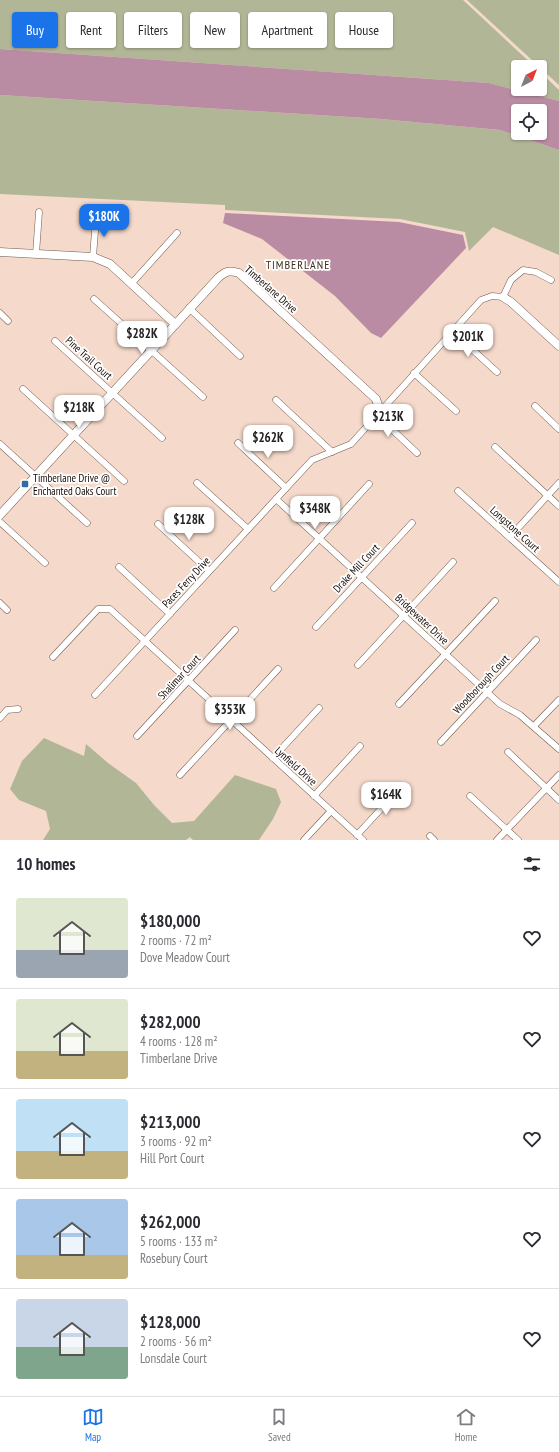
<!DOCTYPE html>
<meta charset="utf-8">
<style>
body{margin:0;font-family:"PT Sans Narrow",sans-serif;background:#f2f2f3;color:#2b2b33;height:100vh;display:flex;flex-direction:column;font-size:15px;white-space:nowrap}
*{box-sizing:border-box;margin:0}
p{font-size:13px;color:#7c7c81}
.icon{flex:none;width:22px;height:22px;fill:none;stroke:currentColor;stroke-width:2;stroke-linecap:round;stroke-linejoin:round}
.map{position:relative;height:840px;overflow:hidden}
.panel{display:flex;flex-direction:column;background:#fff;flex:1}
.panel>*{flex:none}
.guide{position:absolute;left:12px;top:12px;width:535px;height:36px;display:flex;gap:8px}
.needle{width:26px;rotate:42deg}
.controls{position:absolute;left:511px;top:60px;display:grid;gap:8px}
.controls a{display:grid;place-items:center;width:36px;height:36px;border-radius:4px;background:#fff;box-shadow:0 1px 3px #0004;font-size:20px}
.price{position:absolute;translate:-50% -34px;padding:0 9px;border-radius:8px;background:#fff;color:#222;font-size:13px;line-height:26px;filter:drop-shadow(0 1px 2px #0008)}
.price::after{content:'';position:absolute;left:50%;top:24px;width:12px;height:9px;margin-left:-6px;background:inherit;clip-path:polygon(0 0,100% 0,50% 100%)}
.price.on{background:#1a73e8;color:#fff}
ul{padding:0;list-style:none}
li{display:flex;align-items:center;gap:12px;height:100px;padding:0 16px}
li+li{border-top:1px solid #e1e1e2}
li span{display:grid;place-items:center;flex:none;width:112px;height:80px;border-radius:4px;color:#555}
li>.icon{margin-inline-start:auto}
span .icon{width:48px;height:48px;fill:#fffc;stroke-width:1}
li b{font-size:17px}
h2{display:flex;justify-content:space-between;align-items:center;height:48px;padding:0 16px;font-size:17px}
.tag{padding:0 14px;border-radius:4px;background:#fff;box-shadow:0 1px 3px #0004;font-size:14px;line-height:36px}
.tag.on{background:#1a73e8;color:#fff}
.tab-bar{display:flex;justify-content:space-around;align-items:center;height:56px;border-top:1px solid #e1e1e2;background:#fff;font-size:11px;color:#7c7c81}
.tab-bar a{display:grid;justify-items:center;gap:2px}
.tab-bar .on{color:#1a73e8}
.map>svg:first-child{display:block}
.green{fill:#b1b696}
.water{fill:#b98ca4;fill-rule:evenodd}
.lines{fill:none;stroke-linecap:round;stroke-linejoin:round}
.minor-casing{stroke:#71594c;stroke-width:7}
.tertiary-casing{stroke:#71594c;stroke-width:9}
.minor{stroke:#fff;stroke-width:6}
.tertiary{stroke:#fff;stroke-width:8}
.poi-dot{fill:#2f6da4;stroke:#fff;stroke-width:1.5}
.labels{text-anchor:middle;stroke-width:3.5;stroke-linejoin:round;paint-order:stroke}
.street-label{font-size:11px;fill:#140b06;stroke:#fff}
.poi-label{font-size:11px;fill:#140b06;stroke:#fff;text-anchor:start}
.neighbourhood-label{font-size:12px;letter-spacing:1px;fill:#432e22;stroke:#fff}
</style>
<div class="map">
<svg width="559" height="840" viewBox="0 0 559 840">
<rect width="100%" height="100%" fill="#f5d9ca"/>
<g class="green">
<path d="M 0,0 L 463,0 L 535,67 L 518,67 L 518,89 L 540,89 L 540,72 L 559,90 L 559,101 L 489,83 L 0,49 Z"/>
<path d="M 467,0 L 559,0 L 559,85 Z"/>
<path d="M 0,95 L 381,119 L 500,130 L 559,150 L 559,255 L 493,227 L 469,251 L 465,232 L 400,219 L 225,210 L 225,205 L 0,194 Z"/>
<path d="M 44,738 L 84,756 L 86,744 L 108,763 L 136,783 L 154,805 L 172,823 L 194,821 L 235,775 L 276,789 L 281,802 L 273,819 L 259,840 L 193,840 L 190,837 L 186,840 L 43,840 L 50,829 L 46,811 L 19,800 L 10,789 L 22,761 Z"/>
</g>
<g class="water">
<path d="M 0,49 L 489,83 L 559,101 L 559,150 L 500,130 L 381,119 L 0,95 ZM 518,111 L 540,111 L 540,133 L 518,133 Z"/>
<path d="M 225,213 L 399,222 L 463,235 L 466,248 L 381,338 L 371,333 L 335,296 L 262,239 L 223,223 Z"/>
</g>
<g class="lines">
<g class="minor-casing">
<g id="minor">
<path d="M 36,254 L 39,212"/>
<path d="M 93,257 L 96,218"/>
<path d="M 132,283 L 177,233"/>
<path d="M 94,299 L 203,397"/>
<path d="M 189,308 L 240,356"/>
<path d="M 0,313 L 8,321"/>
<path d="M 452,331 L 497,372"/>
<path d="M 55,341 L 162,438"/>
<path d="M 414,373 L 456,411"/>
<path d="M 23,389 L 124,481"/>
<path d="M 276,400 L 332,452"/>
<path d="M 535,406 L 559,429"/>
<path d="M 380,411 L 382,420 L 417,453"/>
<path d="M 238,443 L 286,488"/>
<path d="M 0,444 L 87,523"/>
<path d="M 495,447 L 559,506"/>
<path d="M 197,483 L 248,529"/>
<path d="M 458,491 L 559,582"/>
<path d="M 276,499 L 500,704 L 520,715 L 559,749"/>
<path d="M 0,522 L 45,563"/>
<path d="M 158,524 L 209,571"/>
<path d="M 510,537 L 559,483"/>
<path d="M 119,567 L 170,614"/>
<path d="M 274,588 L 369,484"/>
<path d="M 0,603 L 7,610"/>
<path d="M 316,627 L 412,523"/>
<path d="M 53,657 L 98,609 L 110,609 L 363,840"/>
<path d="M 358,665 L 453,562"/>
<path d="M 95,695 L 312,460 L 351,444 L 481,300 L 492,296 L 503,297 L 511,280 L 523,270 L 536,272 L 551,280"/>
<path d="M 399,704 L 495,601"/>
<path d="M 0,718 L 7,710 L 18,709"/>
<path d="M 534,726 L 559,700"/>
<path d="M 137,736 L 235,630"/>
<path d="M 441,742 L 536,640"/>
<path d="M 508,752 L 559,800"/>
<path d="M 273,758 L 319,708"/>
<path d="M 180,775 L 278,669"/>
<path d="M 314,796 L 360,746"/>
<path d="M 470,796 L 518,840"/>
<path d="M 357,835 L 402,786"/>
<path d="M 430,836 L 434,840"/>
<path d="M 304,840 L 331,811"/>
<path d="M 497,840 L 559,775"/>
</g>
</g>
<g class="tertiary-casing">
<g id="tertiary">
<path d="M 0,252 L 93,257 L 110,264 L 175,324"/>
<path d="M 503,297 L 511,302 L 559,346"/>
<path d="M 0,515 L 219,277 C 226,271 230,270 239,273 L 376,399 L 380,411"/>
</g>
</g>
<use href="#minor" class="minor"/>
<use href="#tertiary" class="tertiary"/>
</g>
<rect class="poi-dot" x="21" y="480" width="8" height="8" rx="2"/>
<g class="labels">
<g class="street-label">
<text transform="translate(271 289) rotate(41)" y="4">Timberlane Drive</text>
<text transform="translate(89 358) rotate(42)" y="4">Pine Trail Court</text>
<text transform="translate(515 529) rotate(42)" y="4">Longstone Court</text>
<text transform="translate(356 568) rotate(-47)" y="4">Drake Mill Court</text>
<text transform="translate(186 582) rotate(-47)" y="4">Paces Ferry Drive</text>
<text transform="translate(422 619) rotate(43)" y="4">Bridgewater Drive</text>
<text transform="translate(179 677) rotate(-47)" y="4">Shalimar Court</text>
<text transform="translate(481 684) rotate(-47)" y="4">Woodborough Court</text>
<text transform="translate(296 766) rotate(42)" y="4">Lynfield Drive</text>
</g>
<g class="poi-label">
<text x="33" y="482">Timberlane Drive @<tspan x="33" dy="13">Enchanted Oaks Court</tspan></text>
</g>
<g class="neighbourhood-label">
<text x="298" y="269">TIMBERLANE</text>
</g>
</g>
</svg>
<div class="controls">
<a><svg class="needle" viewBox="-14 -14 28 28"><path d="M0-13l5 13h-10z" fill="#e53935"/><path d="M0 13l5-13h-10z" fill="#7c7c81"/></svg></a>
<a><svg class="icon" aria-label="locate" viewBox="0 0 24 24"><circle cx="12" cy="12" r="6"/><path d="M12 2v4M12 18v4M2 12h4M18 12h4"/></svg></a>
</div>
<b class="price on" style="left:104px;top:238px">$180K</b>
<b class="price" style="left:142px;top:355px">$282K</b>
<b class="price" style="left:468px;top:358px">$201K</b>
<b class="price" style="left:79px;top:429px">$218K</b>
<b class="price" style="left:388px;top:438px">$213K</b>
<b class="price" style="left:268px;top:459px">$262K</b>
<b class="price" style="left:315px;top:530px">$348K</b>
<b class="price" style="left:189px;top:541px">$128K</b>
<b class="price" style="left:230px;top:731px">$353K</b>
<b class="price" style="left:386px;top:816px">$164K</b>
<div class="guide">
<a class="tag on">Buy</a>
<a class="tag">Rent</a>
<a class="tag">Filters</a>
<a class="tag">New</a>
<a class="tag">Apartment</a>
<a class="tag">House</a>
</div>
</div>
<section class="panel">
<h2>10 homes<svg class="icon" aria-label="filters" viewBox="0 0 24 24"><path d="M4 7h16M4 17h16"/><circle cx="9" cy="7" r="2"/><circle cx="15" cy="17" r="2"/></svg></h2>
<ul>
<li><span style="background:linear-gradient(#dfe7d0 65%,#9aa5b1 0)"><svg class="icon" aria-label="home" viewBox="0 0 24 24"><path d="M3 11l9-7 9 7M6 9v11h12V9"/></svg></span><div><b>$180,000</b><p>2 rooms · 72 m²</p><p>Dove Meadow Court</p></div><svg class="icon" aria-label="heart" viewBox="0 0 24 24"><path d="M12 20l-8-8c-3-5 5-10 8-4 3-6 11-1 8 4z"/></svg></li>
<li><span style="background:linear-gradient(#dfe7d0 65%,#c2b280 0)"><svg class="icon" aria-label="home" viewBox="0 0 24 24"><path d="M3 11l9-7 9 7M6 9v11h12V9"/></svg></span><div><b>$282,000</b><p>4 rooms · 128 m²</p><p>Timberlane Drive</p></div><svg class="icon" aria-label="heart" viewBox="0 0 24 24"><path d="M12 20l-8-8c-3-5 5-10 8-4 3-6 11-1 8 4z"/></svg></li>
<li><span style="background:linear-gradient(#bfe0f5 65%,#c2b280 0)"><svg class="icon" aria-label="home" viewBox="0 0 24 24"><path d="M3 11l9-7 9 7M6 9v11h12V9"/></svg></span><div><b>$213,000</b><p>3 rooms · 92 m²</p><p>Hill Port Court</p></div><svg class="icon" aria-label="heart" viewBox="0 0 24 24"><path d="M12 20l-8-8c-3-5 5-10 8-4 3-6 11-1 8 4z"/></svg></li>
<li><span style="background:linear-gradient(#a9c7e8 70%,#c2b280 0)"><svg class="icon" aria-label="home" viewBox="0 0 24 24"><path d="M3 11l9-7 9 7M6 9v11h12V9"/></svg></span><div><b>$262,000</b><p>5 rooms · 133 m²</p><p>Rosebury Court</p></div><svg class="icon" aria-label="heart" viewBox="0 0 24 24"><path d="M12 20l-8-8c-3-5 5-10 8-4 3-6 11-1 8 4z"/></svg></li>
<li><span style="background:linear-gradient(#c9d6e8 60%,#7fa58c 0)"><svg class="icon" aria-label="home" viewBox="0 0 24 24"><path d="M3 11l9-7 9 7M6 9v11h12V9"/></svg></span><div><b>$128,000</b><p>2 rooms · 56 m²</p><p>Lonsdale Court</p></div><svg class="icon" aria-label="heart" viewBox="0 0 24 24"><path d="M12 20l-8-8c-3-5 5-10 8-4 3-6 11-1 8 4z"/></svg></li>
</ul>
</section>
<nav class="tab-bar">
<a class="on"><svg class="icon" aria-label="map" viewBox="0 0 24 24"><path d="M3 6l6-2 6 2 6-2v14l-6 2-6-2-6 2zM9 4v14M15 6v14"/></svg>Map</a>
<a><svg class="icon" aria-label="saved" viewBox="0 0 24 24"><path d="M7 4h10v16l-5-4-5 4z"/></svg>Saved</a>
<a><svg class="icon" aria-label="home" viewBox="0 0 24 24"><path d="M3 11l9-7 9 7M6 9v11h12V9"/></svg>Home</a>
</nav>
